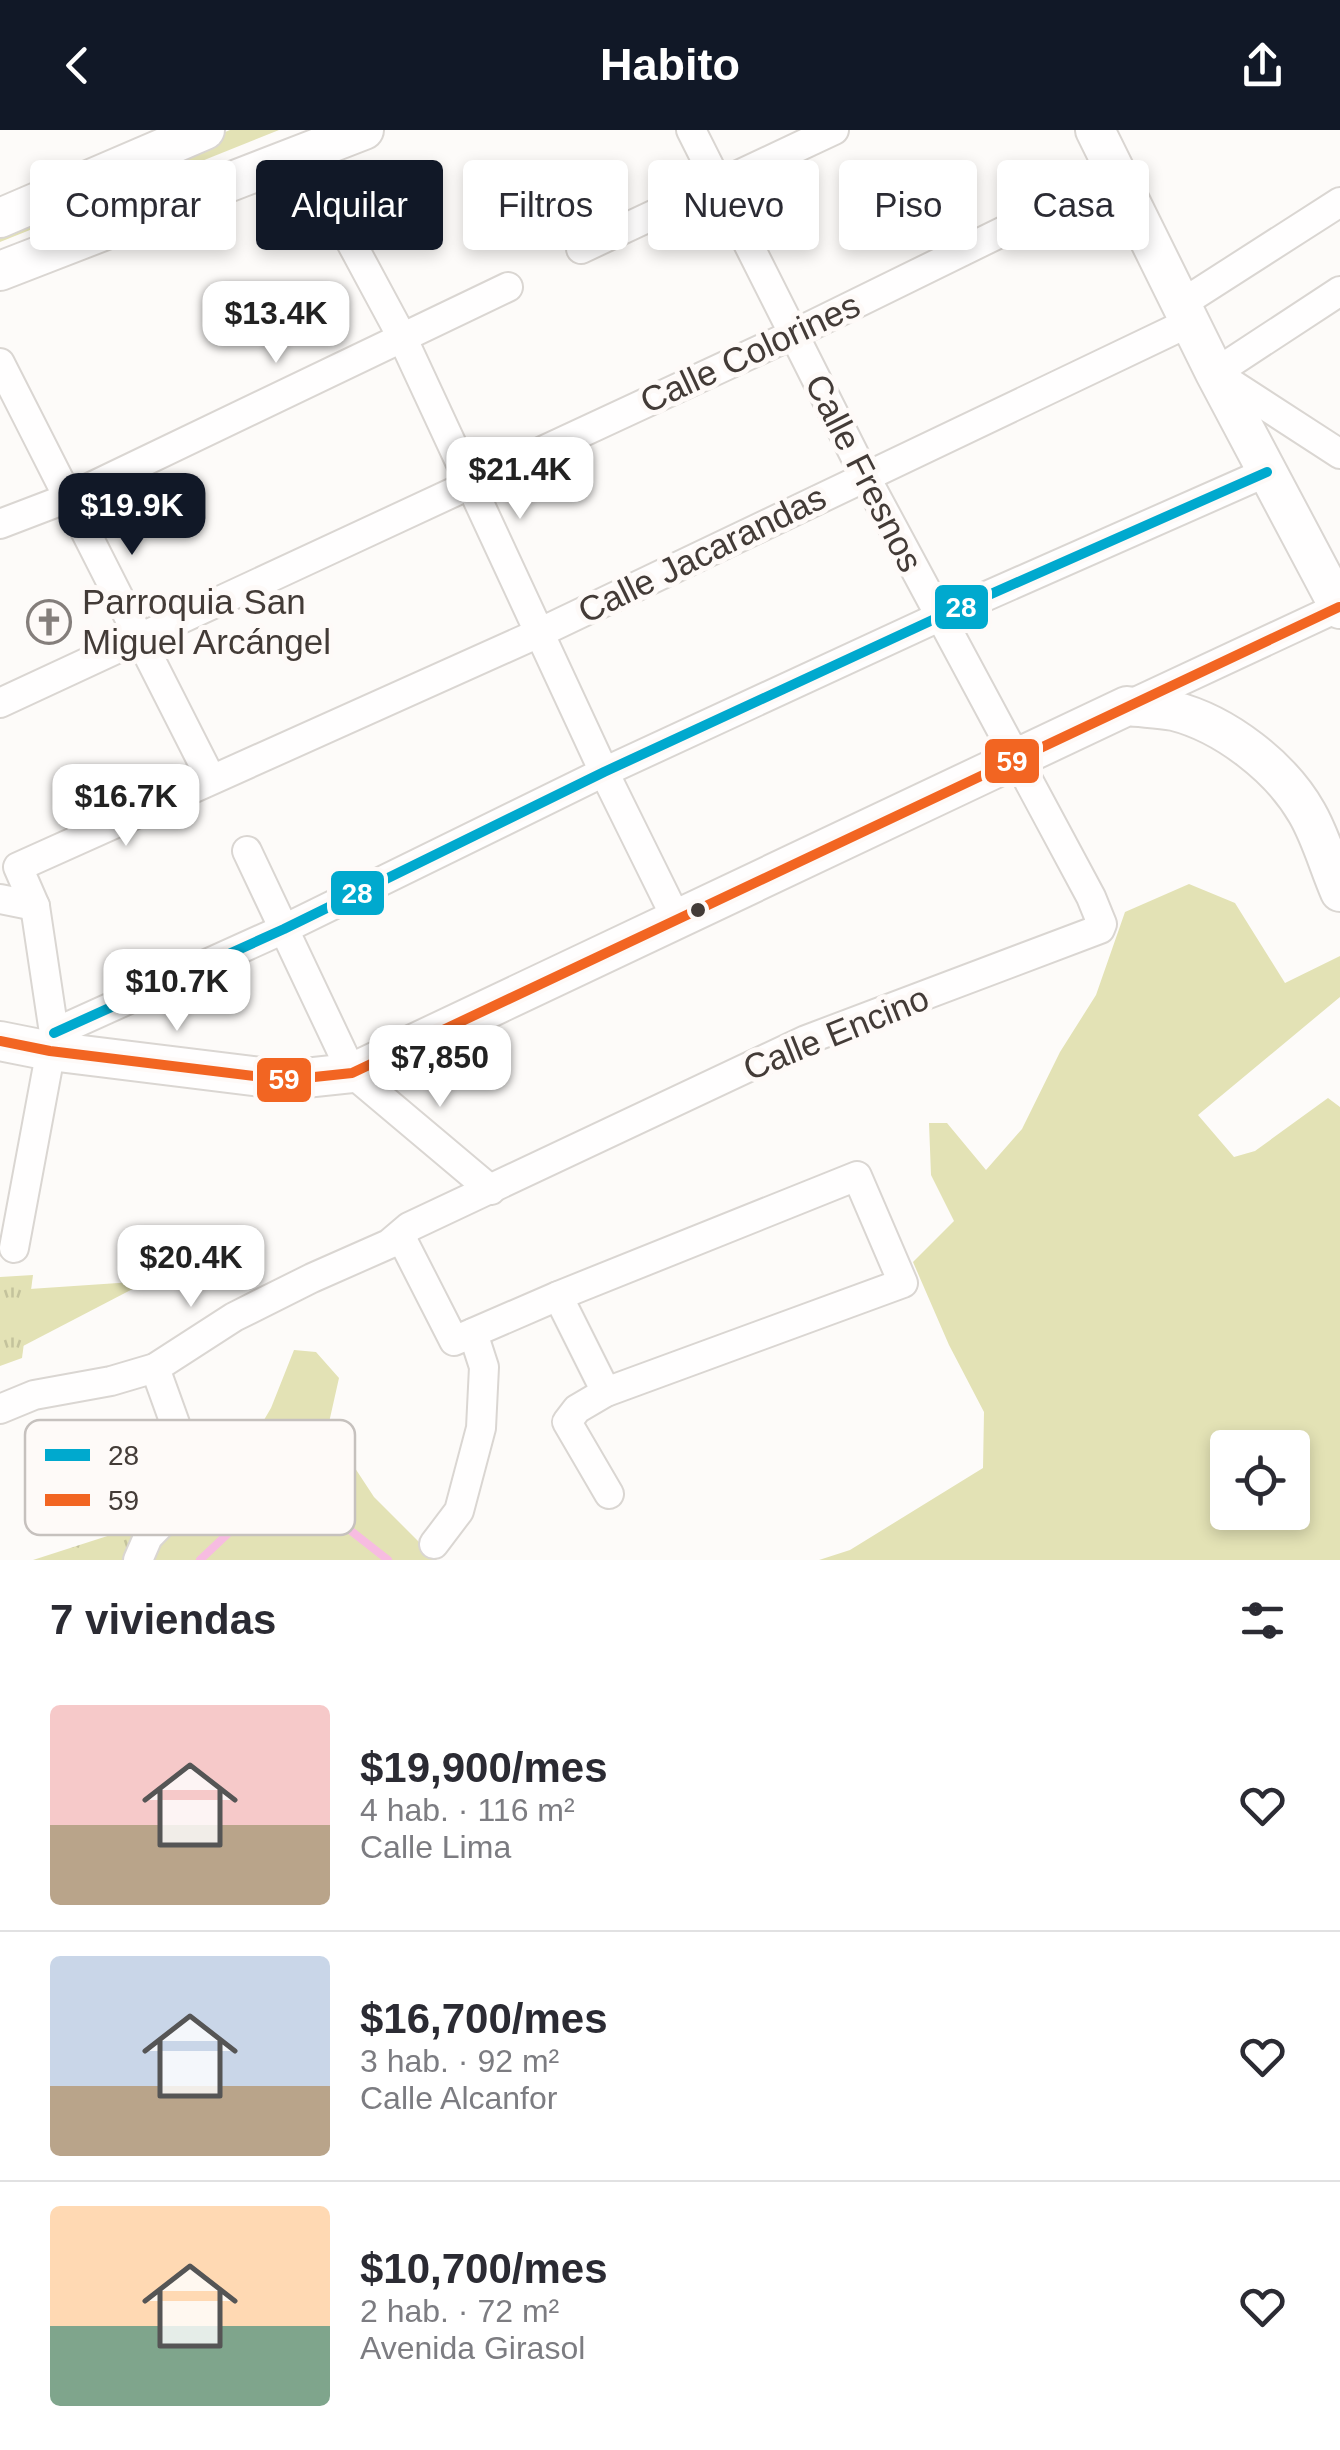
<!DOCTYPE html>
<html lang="es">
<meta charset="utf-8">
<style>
body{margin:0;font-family:Helvetica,sans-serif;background:#f7f7f7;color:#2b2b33;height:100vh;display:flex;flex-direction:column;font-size:38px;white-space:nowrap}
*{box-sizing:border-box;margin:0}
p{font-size:32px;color:#7c7c81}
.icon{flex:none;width:55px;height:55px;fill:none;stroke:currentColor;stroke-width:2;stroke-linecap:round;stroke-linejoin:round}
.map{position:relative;height:1430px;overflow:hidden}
.panel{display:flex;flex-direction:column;background:#fff;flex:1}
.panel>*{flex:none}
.top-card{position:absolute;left:30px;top:30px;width:1280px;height:90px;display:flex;gap:20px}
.controls{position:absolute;left:1210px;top:1300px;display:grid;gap:20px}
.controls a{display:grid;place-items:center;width:100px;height:100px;border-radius:10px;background:#fff;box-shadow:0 5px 15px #0003;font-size:50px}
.price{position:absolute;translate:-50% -85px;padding:0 22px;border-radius:20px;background:#fff;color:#222;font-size:32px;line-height:65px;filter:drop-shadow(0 2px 5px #0008)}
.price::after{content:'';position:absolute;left:50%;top:60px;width:30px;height:22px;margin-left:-15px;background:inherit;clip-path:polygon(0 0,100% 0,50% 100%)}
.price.selected{background:#111827;color:#fff}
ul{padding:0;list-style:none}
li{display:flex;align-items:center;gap:30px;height:250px;padding:0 50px}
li+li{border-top:2px solid #e1e1e2}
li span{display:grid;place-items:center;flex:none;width:280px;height:200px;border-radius:10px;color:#555}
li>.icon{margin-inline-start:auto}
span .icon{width:120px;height:120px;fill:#fffc;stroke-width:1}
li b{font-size:42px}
h2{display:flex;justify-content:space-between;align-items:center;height:120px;padding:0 50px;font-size:42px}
.tag{padding:0 35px;border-radius:10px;background:#fff;box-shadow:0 5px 15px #0003;font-size:35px;line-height:90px}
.tag.selected{background:#111827;color:#fff}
header{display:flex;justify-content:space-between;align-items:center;height:130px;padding:0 50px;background:#111827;color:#fff;font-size:45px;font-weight:800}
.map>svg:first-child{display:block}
.grass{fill:#e3e2b5;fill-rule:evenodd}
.park{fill:url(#park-tufts)}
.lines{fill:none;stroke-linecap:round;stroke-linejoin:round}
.stream{stroke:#f7bce1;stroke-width:8}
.street-casing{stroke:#dad6d2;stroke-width:32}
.secondary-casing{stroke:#dad6d2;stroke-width:42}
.street{stroke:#fffefe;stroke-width:28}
.secondary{stroke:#fffefe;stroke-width:38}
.bus-1-casing{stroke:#fefaf8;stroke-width:18}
.bus-2-casing{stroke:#fefaf8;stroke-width:18}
.bus-1{stroke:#00a9ce;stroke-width:10}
.bus-2{stroke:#f26522;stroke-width:10}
.bus-dot{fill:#433b37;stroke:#fefaf8;stroke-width:4}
.labels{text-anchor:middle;stroke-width:10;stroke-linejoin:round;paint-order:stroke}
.street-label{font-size:35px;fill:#433b37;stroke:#fefaf8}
.poi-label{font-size:35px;fill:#433b37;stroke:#fefaf8;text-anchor:start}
.key{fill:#fefaf8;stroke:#c6c1be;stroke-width:2.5}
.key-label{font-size:28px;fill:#433b37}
.line-badge{stroke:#fefaf8;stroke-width:4}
.badge-label{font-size:28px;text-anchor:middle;font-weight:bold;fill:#fff}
</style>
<header><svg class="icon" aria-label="back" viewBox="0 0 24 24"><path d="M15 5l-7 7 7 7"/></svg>Habito<svg class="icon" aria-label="share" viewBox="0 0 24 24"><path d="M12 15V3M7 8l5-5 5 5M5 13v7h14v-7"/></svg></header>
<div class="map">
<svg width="1340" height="1430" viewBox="0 0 1340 1430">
<defs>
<pattern id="park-tufts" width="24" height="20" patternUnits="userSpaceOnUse" patternTransform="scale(2.5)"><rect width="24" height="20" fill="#e3e2b5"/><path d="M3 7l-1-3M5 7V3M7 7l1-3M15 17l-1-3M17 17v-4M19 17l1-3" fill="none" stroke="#c4c39c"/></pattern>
</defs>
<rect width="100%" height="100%" fill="#fdfbf9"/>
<g class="grass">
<path d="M 230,0 L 279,0 L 0,112 L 0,94 Z"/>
<path d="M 1189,754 L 1235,773 L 1285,853 L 1340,826 L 1340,867 L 1198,985 L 1234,1027 L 1255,1021 L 1328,968 L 1340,977 L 1340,1430 L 819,1430 L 850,1420 L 983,1338 L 984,1282 L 949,1215 L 913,1132 L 954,1091 L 931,1045 L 929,993 L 947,993 L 986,1040 L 1022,999 L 1060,922 L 1096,865 L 1125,782 ZM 1228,1318 L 1292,1318 L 1292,1382 L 1228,1382 Z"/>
<path d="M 148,1151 L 0,1228 L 0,1161 Z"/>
<path d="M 294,1220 L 316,1222 L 339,1248 L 328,1297 L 374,1367 L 437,1430 L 42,1430 L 127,1410 L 217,1324 L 254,1307 L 271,1278 Z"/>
</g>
<g class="park">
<path d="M 33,1145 L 22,1228 L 0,1236 L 0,1147 Z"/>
<path d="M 157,1390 L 190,1430 L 33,1430 Z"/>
</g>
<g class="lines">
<path class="stream" d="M 200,1430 L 238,1394 L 341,1393 L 388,1430"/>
<g class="street-casing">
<g id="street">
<path d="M 303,23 L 402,207 L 604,642 L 677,790"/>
<path d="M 581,119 L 834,0"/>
<path d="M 1340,161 L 1215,243 L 1340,324"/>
<path d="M 1181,174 L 1340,72"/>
<path d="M 0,233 L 211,649"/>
<path d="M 0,394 L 68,368 L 508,157"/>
<path d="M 0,573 L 794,204 L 1118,45"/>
<path d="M 1129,575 L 1339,477"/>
<path d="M 247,721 L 352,943 L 491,1060"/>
<path d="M 0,769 L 35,776"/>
<path d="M 54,903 L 284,799 L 604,642 L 939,487 L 1267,342"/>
<path d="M 405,1103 L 402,1109 L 454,1211 L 558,1166 L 857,1046 L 903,1153 L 606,1262 L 577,1279 L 567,1292 L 609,1364"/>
<path d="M 14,1118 L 54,903 L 35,776 L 18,737 L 539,503 L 1190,192"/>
<path d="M 558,1166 L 606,1262"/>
<path d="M 0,1279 L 34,1265 L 111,1251 L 155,1238 L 234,1187 L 312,1148 L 389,1114 L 409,1097 L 806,910 L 1100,799 L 1102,794 L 1091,767 L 865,346 L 691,0"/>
<path d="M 434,1414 L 459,1381 L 481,1298 L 484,1237 L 473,1203"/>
<path d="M 138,1430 L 148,1407 L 190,1364 L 195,1349 L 155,1238"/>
</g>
</g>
<g class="secondary-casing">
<g id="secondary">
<path d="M 1095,0 L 1215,243 L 1340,479"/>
<path d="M 0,88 L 205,0"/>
<path d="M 0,141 L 364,0"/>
<path d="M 0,911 L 50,921 L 286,950 L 352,943 L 1127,576 C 1143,578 1159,578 1174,581 C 1225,594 1281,637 1307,683 C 1321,707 1329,737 1340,762"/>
</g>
</g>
<use href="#street" class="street"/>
<use href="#secondary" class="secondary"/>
<g class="bus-1-casing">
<path id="bus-1" d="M 54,903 L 284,799 L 604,642 L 939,487 L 1267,342"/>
</g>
<g class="bus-2-casing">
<path id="bus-2" d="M 0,911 L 50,921 L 286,950 L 352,943 L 1339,477"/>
</g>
<use href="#bus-1" class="bus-1"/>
<use href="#bus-2" class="bus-2"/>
</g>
<defs>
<g id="church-ring" transform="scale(2.25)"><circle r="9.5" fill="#fefaf8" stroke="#847e7b" stroke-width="1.5"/><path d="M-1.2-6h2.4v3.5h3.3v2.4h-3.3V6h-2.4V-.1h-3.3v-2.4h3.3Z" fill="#847e7b"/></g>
</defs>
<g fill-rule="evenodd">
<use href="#church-ring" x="49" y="492"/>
</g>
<circle class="bus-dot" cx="698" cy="780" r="9"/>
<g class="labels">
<g class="street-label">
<text transform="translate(750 223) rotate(-25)" y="12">Calle Colorines</text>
<text transform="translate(864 343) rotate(63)" y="12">Calle Fresnos</text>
<text transform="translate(702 424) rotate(-26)" y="12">Calle Jacarandas</text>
<text transform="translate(836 903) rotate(-22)" y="12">Calle Encino</text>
</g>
<g class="poi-label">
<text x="82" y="484">Parroquia San<tspan x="82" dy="40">Miguel Arcángel</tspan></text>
</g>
</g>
<rect x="25" y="1290" width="330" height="115" rx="15" class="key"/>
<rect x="45" y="1319" width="45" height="12" fill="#00a9ce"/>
<rect x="45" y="1364" width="45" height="12" fill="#f26522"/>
<g class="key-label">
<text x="108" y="1335">28</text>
<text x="108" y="1380">59</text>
</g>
<g class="line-badge">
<rect x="933" y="453" width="57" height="48" rx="10" fill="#00a9ce"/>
<rect x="983" y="607" width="58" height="48" rx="10" fill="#f26522"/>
<rect x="329" y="739" width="57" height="48" rx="10" fill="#00a9ce"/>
<rect x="255" y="926" width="58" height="48" rx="10" fill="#f26522"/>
</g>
<g class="badge-label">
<text x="961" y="487">28</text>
<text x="1012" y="641">59</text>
<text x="357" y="773">28</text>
<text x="284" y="959">59</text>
</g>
</svg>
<div class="controls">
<a><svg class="icon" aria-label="locate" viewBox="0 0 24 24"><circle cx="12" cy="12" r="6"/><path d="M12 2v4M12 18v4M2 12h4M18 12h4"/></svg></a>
</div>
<b class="price" style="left:276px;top:236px">$13.4K</b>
<b class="price" style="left:520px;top:392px">$21.4K</b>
<b class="price selected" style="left:132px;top:428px">$19.9K</b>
<b class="price" style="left:126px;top:719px">$16.7K</b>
<b class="price" style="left:177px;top:904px">$10.7K</b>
<b class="price" style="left:440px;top:980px">$7,850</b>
<b class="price" style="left:191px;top:1180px">$20.4K</b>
<div class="top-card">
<a class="tag">Comprar</a>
<a class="tag selected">Alquilar</a>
<a class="tag">Filtros</a>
<a class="tag">Nuevo</a>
<a class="tag">Piso</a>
<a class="tag">Casa</a>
</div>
</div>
<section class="panel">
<h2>7 viviendas<svg class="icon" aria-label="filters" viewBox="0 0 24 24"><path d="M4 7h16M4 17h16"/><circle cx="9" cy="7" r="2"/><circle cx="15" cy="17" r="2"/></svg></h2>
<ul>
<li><span style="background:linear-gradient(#f6c9c9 60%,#b9a48a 0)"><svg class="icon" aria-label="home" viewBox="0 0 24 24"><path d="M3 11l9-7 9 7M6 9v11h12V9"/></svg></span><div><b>$19,900/mes</b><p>4 hab. · 116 m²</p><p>Calle Lima</p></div><svg class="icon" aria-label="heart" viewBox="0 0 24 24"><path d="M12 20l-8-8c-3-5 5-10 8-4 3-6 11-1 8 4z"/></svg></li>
<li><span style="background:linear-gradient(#c9d6e8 65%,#b9a48a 0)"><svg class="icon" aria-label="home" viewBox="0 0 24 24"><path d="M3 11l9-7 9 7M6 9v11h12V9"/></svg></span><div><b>$16,700/mes</b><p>3 hab. · 92 m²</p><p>Calle Alcanfor</p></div><svg class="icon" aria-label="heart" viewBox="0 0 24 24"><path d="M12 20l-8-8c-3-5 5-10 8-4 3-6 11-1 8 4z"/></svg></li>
<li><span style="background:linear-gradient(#ffd9b3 60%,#7fa58c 0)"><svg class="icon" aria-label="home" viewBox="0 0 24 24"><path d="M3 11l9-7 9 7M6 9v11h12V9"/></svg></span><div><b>$10,700/mes</b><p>2 hab. · 72 m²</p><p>Avenida Girasol</p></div><svg class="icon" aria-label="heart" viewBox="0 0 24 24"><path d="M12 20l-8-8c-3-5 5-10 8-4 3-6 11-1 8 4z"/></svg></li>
</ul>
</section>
